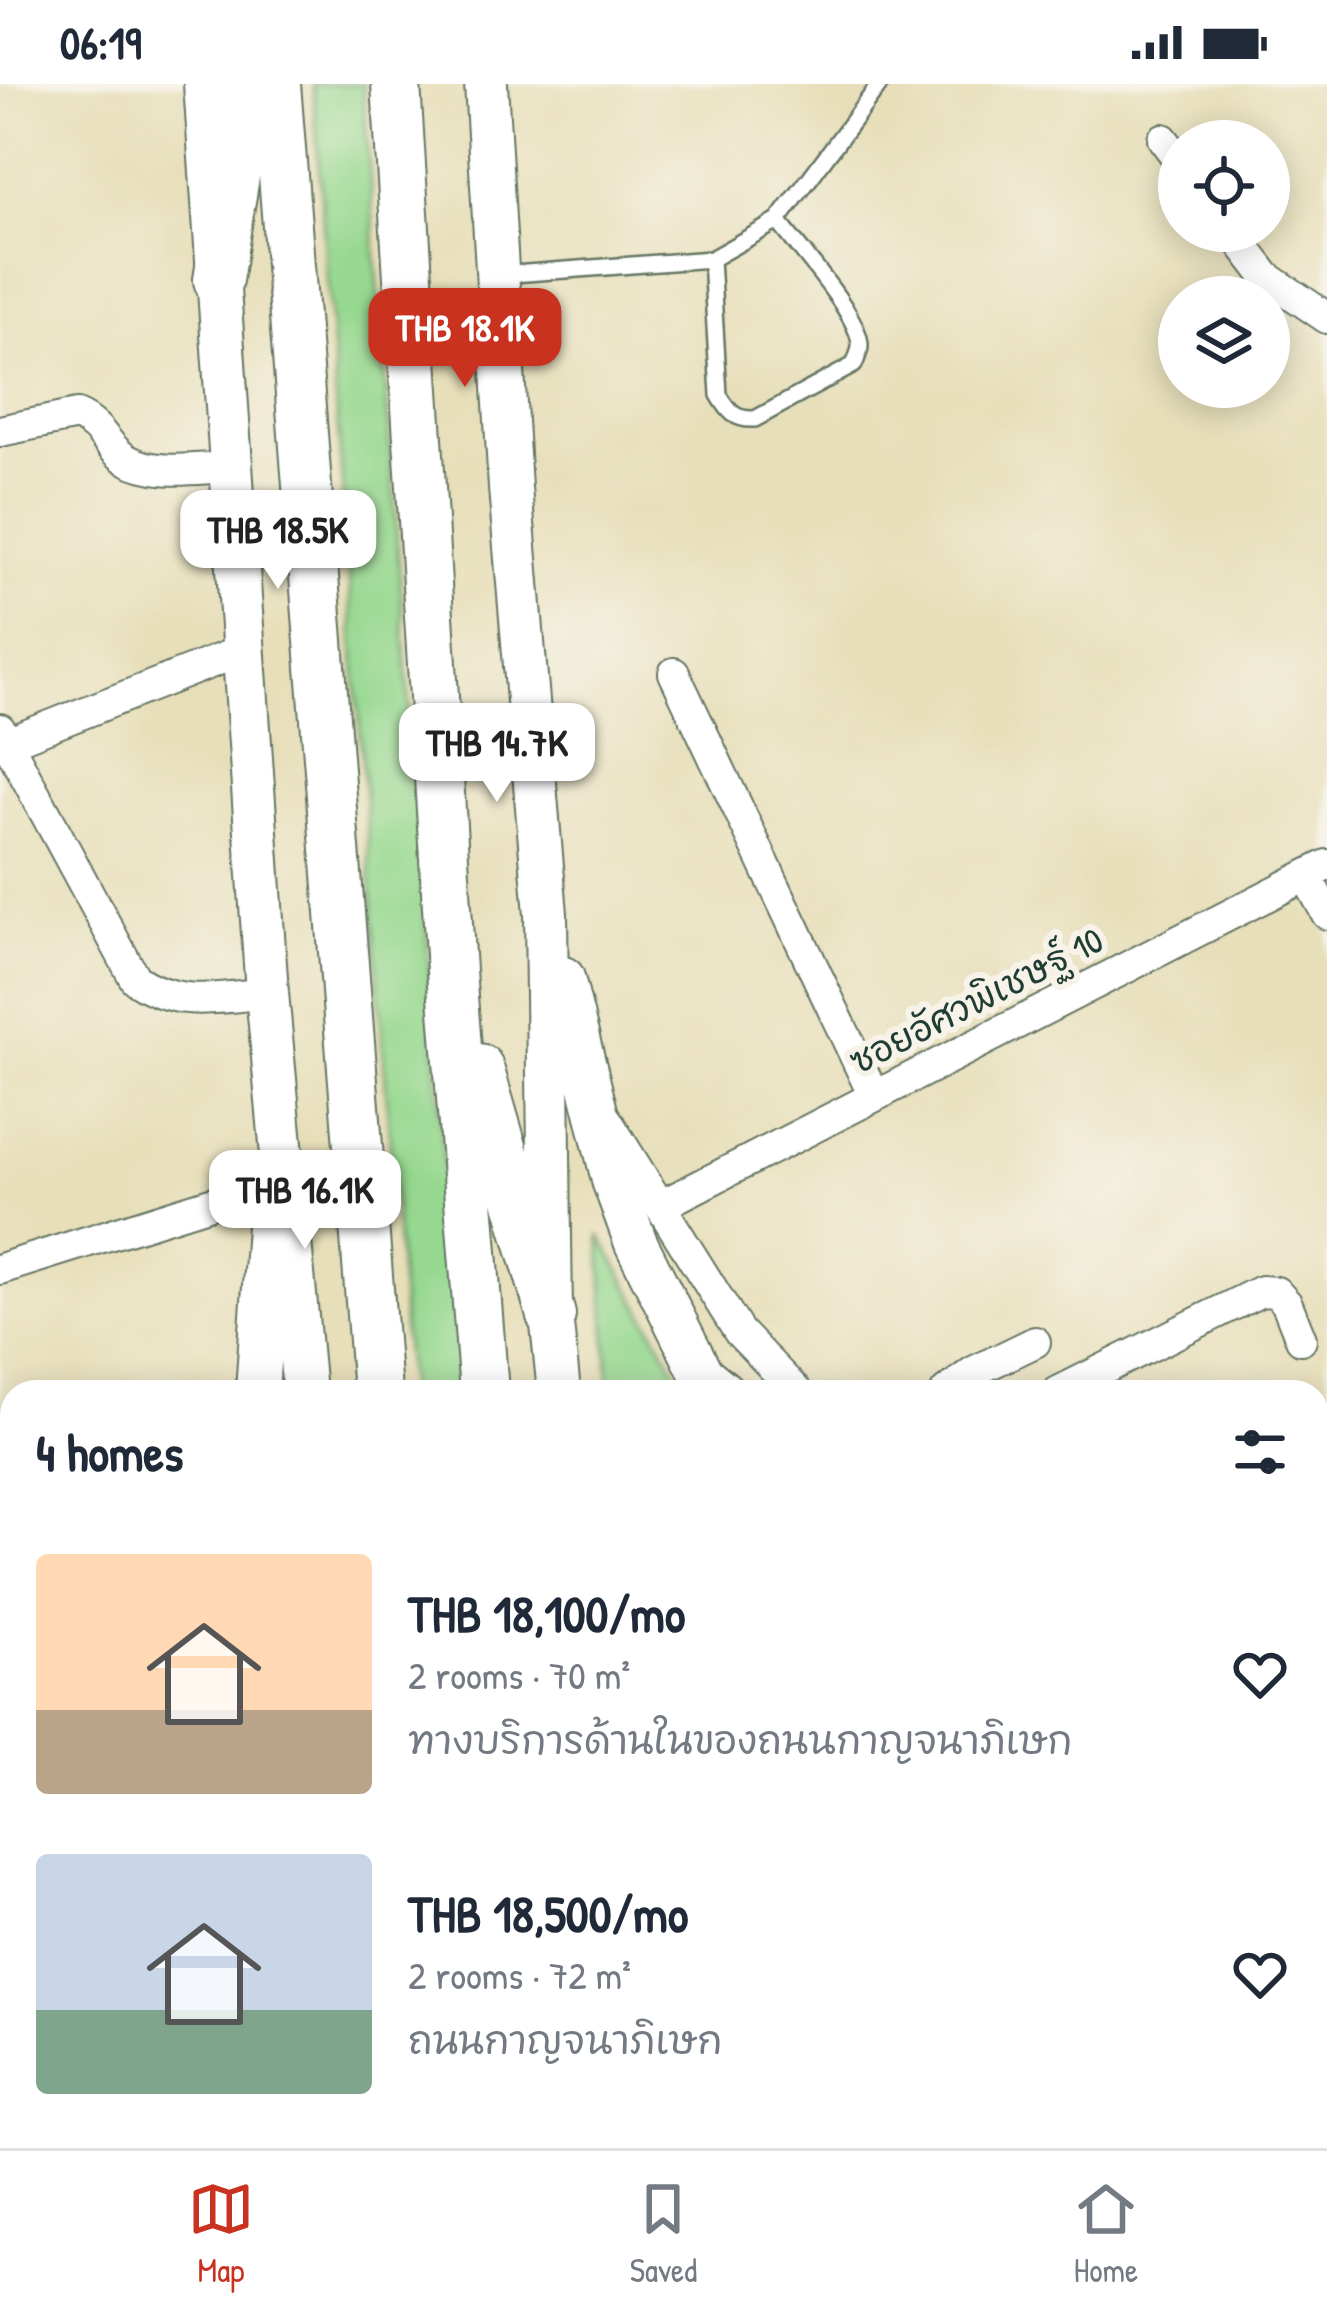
<!DOCTYPE html>
<meta charset="utf-8">
<style>
body{margin:0;font-family:"Patrick Hand","Playpen Sans Thai",sans-serif;background:#f6f6f7;color:#1f2937;height:100vh;display:flex;flex-direction:column;font-size:45px;white-space:nowrap}
*{box-sizing:border-box;margin:0}
p{font-size:39px;color:#747a83}
.icon{flex:none;width:66px;height:66px;fill:none;stroke:currentColor;stroke-width:2;stroke-linecap:round;stroke-linejoin:round}
.map{position:relative;flex:1;overflow:hidden}
.sheet{position:absolute;left:0px;top:1296px;width:1329px;height:768px;display:flex;flex-direction:column;background:#fff;border-radius:36px 36px 0 0;box-shadow:0 6px 30px #0003}
.sheet>*{flex:none}
.buttons{position:absolute;left:1158px;top:36px;display:grid;gap:24px}
.buttons a{display:grid;place-items:center;width:132px;height:132px;border-radius:50%;background:#fff;box-shadow:0 6px 30px #0003;font-size:60px}
.price{position:absolute;translate:-50% -102px;padding:0 27px;border-radius:24px;background:#fff;color:#222;font-size:39px;line-height:78px;filter:drop-shadow(0 3px 6px #0008)}
.price::after{content:'';position:absolute;left:50%;top:72px;width:36px;height:27px;margin-left:-18px;background:inherit;clip-path:polygon(0 0,100% 0,50% 100%)}
.price.active{background:#c8321e;color:#fff}
ul{padding:0;list-style:none}
li{display:flex;align-items:center;gap:36px;height:300px;padding:0 36px}
li span{display:grid;place-items:center;flex:none;width:336px;height:240px;border-radius:12px;color:#555}
li>.icon{margin-inline-start:auto}
span .icon{width:144px;height:144px;fill:#fffc;stroke-width:1}
li b{font-size:51px}
h2{display:flex;justify-content:space-between;align-items:center;height:144px;padding:0 36px;font-size:51px}
.status{display:flex;justify-content:space-between;align-items:center;height:84px;padding:0 60px;background:#fff;direction:ltr}
.status svg{height:33px;fill:currentColor}
.dock{display:flex;justify-content:space-around;align-items:center;height:168px;border-top:3px solid #e0e1e3;background:#fff;font-size:33px;color:#747a83}
.dock a{display:grid;justify-items:center;gap:6px}
.dock .active{color:#c8321e}
.map>svg:first-child{display:block}
.grass{fill:#96d88f;stroke:#5a8a62;stroke-width:3}
.wetland{fill:url(#wetland-marsh);stroke:#5a8a62;stroke-width:3}
.lines{fill:none;stroke-linecap:round;stroke-linejoin:round}
.service-casing{stroke:#657663;stroke-width:20}
.minor-casing{stroke:#657663;stroke-width:34}
.secondary-casing{stroke:#657663;stroke-width:46}
.trunk-casing{stroke:#657663;stroke-width:52}
.service{stroke:#fff;stroke-width:15}
.minor{stroke:#fff;stroke-width:30}
.secondary{stroke:#fff;stroke-width:42}
.trunk{stroke:#fff;stroke-width:48}
.labels{text-anchor:middle;stroke-width:12;stroke-linejoin:round;paint-order:stroke}
.street-label{font-size:36px;fill:#1f3d34;stroke:#f7f3e8}
</style>
<div class="status"><b>06:19</b><svg viewBox="0 0 49 12"><path d="M0 12V9h3v3zM5 12V6h3v6zM10 12V3h3v9zM15 12V0h3v12zM26 1h20v11H26zM47 4h2v5h-2z"/></svg></div>
<div class="map">
<svg width="1327" height="2064" viewBox="0 0 1327 2064">
<defs>
<pattern id="wetland-marsh" width="20" height="14" patternUnits="userSpaceOnUse" patternTransform="scale(3)"><rect width="20" height="14" fill="#96d88f"/><path d="M1 5h8M5 5V1M11 12h8M15 12V8" fill="none" stroke="#81ba7c"/></pattern>
</defs>
<rect width="100%" height="100%" fill="#f7f3e8"/>
<filter id="ink" filterUnits="userSpaceOnUse"><feTurbulence type="fractalNoise" baseFrequency=".00833" numOctaves="2"/><feDisplacementMap in="SourceGraphic" scale="24" xChannelSelector="R" yChannelSelector="G"/><feConvolveMatrix kernelMatrix="1 2 1 2 8 2 1 2 1" color-interpolation-filters="sRGB"/></filter>
<filter id="wash" filterUnits="userSpaceOnUse"><feTurbulence type="fractalNoise" baseFrequency=".004" numOctaves="4" result="noise"/><feDisplacementMap in="SourceGraphic" scale="48" xChannelSelector="R" yChannelSelector="G"/><feGaussianBlur stdDeviation="2.7" result="paint"/><feColorMatrix in="noise" values="0 0 0 0 0 0 0 0 0 0 0 0 0 0 0 0 0 1.4 0 .05"/><feComposite in="paint" operator="in"/></filter>
<g filter="url(#wash)">
<rect width="100%" height="100%" fill="#e7dfba"/>
<g class="grass">
<path d="M 313,0 L 363,0 L 461,1308 L 408,1308 Z"/>
<path d="M 600,1151 L 686,1305 L 687,1308 L 610,1308 Z"/>
<path d="M 718,2052 L 942,2052 L 944,2064 L 721,2064 Z"/>
</g>
<g class="wetland">
<path d="M 1317,1641 L 1327,1646 L 1327,2064 L 990,2064 L 988,2052 L 1317,2052 Z"/>
<path d="M 202,2052 L 718,2052 L 721,2064 L 200,2064 Z"/>
</g>
</g>
<g filter="url(#ink)">
<g class="lines">
<g class="service-casing">
<g id="service">
<path d="M 711,175 L 719,311 C 729,328 735,336 755,335 L 854,281 C 855,279 860,266 860,263 C 862,233 797,163 778,137"/>
<path d="M 500,191 L 711,175 L 778,137 L 880,0"/>
<path d="M 0,1563 L 12,1558"/>
<path d="M 0,1972 L 12,1974"/>
</g>
</g>
<g class="minor-casing">
<g id="minor">
<path d="M 1163,55 L 1179,76"/>
<path d="M 1232,147 L 1267,193 L 1327,234"/>
<path d="M 0,347 L 77,331 C 104,343 106,363 126,375 C 155,392 198,384 230,383"/>
<path d="M 674,589 L 874,1012"/>
<path d="M 0,645 L 135,895 C 176,924 220,914 267,909"/>
<path d="M 7,659 L 243,566"/>
<path d="M 1306,792 L 1327,830"/>
<path d="M 606,1035 L 739,1248 L 797,1308"/>
<path d="M 662,1121 L 1327,781"/>
<path d="M 0,1185 L 271,1100"/>
<path d="M 946,1308 L 973,1288 L 1035,1258"/>
<path d="M 1058,1308 L 1261,1207 L 1276,1208 L 1287,1220 L 1301,1255"/>
<path d="M 0,1463 L 12,1457"/>
<path d="M 1317,1495 L 1327,1491"/>
<path d="M 1317,1568 L 1327,1572"/>
</g>
</g>
<g class="secondary-casing">
<g id="secondary">
<path d="M 205,0 L 267,909 L 304,1308"/>
<path d="M 486,0 L 510,404 L 546,830 L 551,1231 L 559,1308"/>
<path d="M 563,894 L 613,1096 L 636,1159 L 702,1291 L 723,1308"/>
<path d="M 257,1308 L 268,1142"/>
<path d="M 1317,1625 L 1327,1629"/>
<path d="M 1317,1957 L 1327,1956"/>
<path d="M 676,2052 L 679,2064"/>
<path d="M 954,2052 L 955,2064"/>
<path d="M 159,2064 L 160,2052"/>
<path d="M 314,2064 L 315,2052"/>
<path d="M 885,2064 L 909,2052"/>
</g>
</g>
<g class="trunk-casing">
<g id="trunk">
<path d="M 276,0 L 377,1308"/>
<path d="M 396,0 L 451,887 L 484,1308"/>
<path d="M 218,196 L 250,0"/>
<path d="M 479,984 L 551,1231"/>
<path d="M 434,2052 L 435,2064"/>
<path d="M 541,2052 L 542,2064"/>
</g>
</g>
<use href="#service" class="service"/>
<use href="#minor" class="minor"/>
<use href="#secondary" class="secondary"/>
<use href="#trunk" class="trunk"/>
</g>
</g>
<g class="labels">
<g class="street-label">
<text transform="translate(976 916) rotate(-27)" y="13">ซอยอัศวพิเชษฐ์ 10</text>
</g>
</g>
</svg>
<div class="buttons">
<a><svg class="icon" aria-label="locate" viewBox="0 0 24 24"><circle cx="12" cy="12" r="6"/><path d="M12 2v4M12 18v4M2 12h4M18 12h4"/></svg></a>
<a><svg class="icon" aria-label="layers" viewBox="0 0 24 24"><path d="M12 4l9 5-9 5-9-5zM3 14l9 5 9-5"/></svg></a>
</div>
<b class="price active" style="left:465px;top:306px">THB 18.1K</b>
<b class="price" style="left:278px;top:508px">THB 18.5K</b>
<b class="price" style="left:497px;top:721px">THB 14.7K</b>
<b class="price" style="left:305px;top:1168px">THB 16.1K</b>
<section class="sheet">
<h2>4 homes<svg class="icon" aria-label="filters" viewBox="0 0 24 24"><path d="M4 7h16M4 17h16"/><circle cx="9" cy="7" r="2"/><circle cx="15" cy="17" r="2"/></svg></h2>
<ul>
<li><span style="background:linear-gradient(#ffd9b3 65%,#b9a48a 0)"><svg class="icon" aria-label="home" viewBox="0 0 24 24"><path d="M3 11l9-7 9 7M6 9v11h12V9"/></svg></span><div><b>THB 18,100/mo</b><p>2 rooms · 70 m²</p><p>ทางบริการด้านในของถนนกาญจนาภิเษก</p></div><svg class="icon" aria-label="heart" viewBox="0 0 24 24"><path d="M12 20l-8-8c-3-5 5-10 8-4 3-6 11-1 8 4z"/></svg></li>
<li><span style="background:linear-gradient(#c9d6e8 65%,#7fa58c 0)"><svg class="icon" aria-label="home" viewBox="0 0 24 24"><path d="M3 11l9-7 9 7M6 9v11h12V9"/></svg></span><div><b>THB 18,500/mo</b><p>2 rooms · 72 m²</p><p>ถนนกาญจนาภิเษก</p></div><svg class="icon" aria-label="heart" viewBox="0 0 24 24"><path d="M12 20l-8-8c-3-5 5-10 8-4 3-6 11-1 8 4z"/></svg></li>
</ul>
</section>
</div>
<nav class="dock">
<a class="active"><svg class="icon" aria-label="map" viewBox="0 0 24 24"><path d="M3 6l6-2 6 2 6-2v14l-6 2-6-2-6 2zM9 4v14M15 6v14"/></svg>Map</a>
<a><svg class="icon" aria-label="saved" viewBox="0 0 24 24"><path d="M7 4h10v16l-5-4-5 4z"/></svg>Saved</a>
<a><svg class="icon" aria-label="home" viewBox="0 0 24 24"><path d="M3 11l9-7 9 7M6 9v11h12V9"/></svg>Home</a>
</nav>
